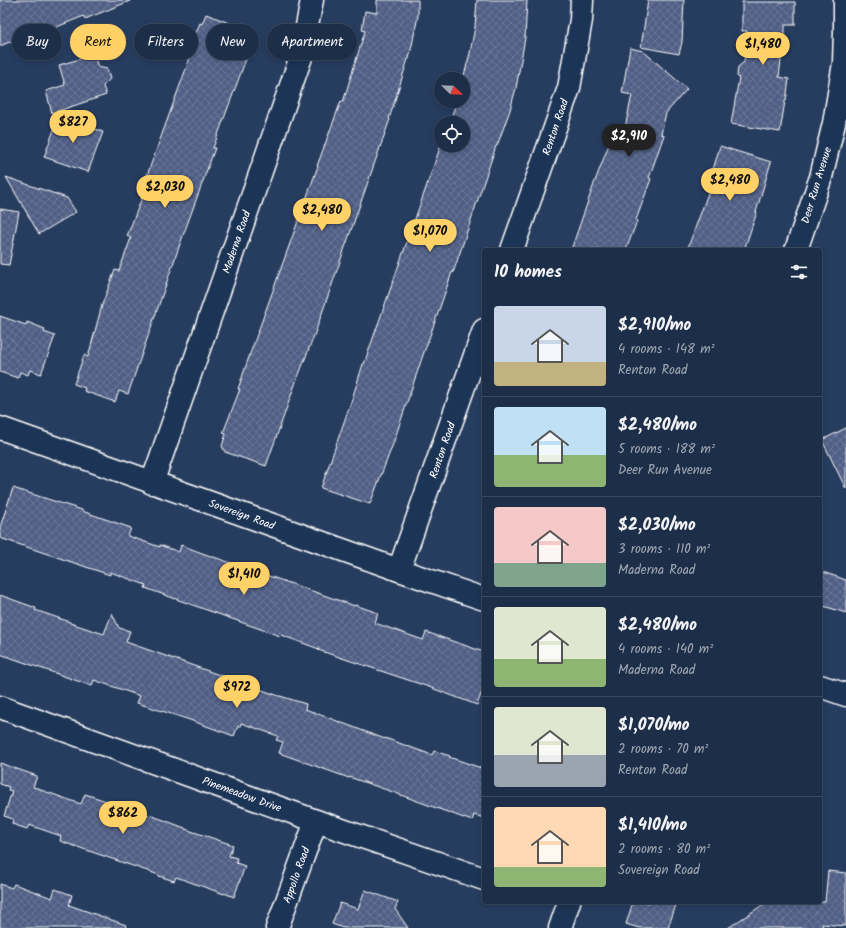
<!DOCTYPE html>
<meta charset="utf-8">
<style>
body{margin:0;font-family:Kalam,sans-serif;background:#2a3a52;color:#f1f3f6;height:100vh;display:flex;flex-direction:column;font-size:15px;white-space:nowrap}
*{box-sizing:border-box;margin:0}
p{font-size:13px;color:#a0a8b4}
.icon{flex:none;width:22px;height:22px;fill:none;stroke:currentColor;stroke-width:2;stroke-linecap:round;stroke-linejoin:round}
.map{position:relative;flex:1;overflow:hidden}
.side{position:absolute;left:482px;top:248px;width:340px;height:656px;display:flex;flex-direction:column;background:#1d2e48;border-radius:4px;box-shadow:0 2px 6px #0003,0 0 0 1px #3b4a60}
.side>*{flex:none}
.hud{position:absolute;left:12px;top:24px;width:380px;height:36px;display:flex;gap:8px}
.needle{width:26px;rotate:113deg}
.controls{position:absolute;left:434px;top:72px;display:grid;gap:8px}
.controls a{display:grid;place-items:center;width:36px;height:36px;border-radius:50%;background:#1d2e48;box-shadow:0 2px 6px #0003,0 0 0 1px #3b4a60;font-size:20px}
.price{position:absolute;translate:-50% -34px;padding:0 9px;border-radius:14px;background:#ffd166;color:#111;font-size:13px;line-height:26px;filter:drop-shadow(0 1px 2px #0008)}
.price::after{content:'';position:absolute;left:50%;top:24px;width:12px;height:9px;margin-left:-6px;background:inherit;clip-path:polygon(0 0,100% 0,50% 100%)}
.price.on{background:#222;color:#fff}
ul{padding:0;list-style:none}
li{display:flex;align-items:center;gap:12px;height:100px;padding:0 12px}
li+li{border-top:1px solid #3b4a60}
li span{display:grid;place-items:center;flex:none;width:112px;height:80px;border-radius:4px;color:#555}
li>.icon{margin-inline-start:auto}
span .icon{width:48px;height:48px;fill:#fffc;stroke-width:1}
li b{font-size:17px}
h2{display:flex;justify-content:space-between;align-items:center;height:48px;padding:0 12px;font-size:17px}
.tag{padding:0 14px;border-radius:18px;background:#1d2e48;box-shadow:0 2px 6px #0003,0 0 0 1px #3b4a60;font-size:14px;line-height:36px}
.tag.on{background:#ffd166;color:#111}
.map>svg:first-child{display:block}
.building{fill:url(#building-cross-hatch);stroke:#fff}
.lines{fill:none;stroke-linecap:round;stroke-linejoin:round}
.street-casing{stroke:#fff;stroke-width:25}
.street{stroke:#1d3557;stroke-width:22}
.labels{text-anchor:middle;stroke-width:3;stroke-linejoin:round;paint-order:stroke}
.street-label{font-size:11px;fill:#fff;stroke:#1d3557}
</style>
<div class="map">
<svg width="846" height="928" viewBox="0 0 846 928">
<defs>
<pattern id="building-cross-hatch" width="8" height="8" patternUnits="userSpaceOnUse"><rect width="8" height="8" fill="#515f86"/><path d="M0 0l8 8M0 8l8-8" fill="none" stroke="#6b7798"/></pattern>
</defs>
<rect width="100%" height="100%" fill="#273d60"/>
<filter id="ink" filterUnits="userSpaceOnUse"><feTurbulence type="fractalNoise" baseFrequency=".025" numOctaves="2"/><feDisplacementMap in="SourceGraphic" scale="8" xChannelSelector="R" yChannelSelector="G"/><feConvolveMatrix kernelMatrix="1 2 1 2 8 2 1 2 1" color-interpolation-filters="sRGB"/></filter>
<g filter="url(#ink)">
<g class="building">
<path d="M 0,0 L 130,0 L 130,1 L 85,19 L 84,16 L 49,30 L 48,27 L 36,32 L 36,31 L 0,46 Z"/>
<path d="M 377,0 L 418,0 L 418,16 L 409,59 L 408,59 L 389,119 L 390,119 L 315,333 L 298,377 L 298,376 L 266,466 L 225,452 L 222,446 L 226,434 L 223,433 L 240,389 L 238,389 L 250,354 L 318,166 L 317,166 L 341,101 L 343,102 L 365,31 L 362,30 L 365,11 L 377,13 Z"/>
<path d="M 477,0 L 527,0 L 525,38 L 516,88 L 510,110 L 497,146 L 496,146 L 453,273 L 452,272 L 437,316 L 422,358 L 393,444 L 370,504 L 321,488 L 352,399 L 363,364 L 364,364 L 441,145 L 463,145 L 463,123 L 449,123 L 457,101 L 463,101 L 463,79 L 470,53 L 475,27 Z"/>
<path d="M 648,0 L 684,0 L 682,42 L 679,54 L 641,47 Z"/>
<path d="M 742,2 L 795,2 L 795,25 L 785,25 L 785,43 L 783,43 L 779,77 L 789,79 L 786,101 L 785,101 L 780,132 L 731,124 L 739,78 L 737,76 L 738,67 L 744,62 L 747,31 L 742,31 Z"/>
<path d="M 206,14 L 245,29 L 241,40 L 246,42 L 244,49 L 249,51 L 213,148 L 215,148 L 180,244 L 128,394 L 119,391 L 115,402 L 84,391 L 85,388 L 74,384 L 84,355 L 88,357 L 102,305 L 115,270 L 119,271 L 131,238 L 127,236 L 145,190 L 142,189 L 195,44 L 192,43 L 200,23 L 202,24 Z"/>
<path d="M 630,48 L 643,51 L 687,89 L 666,113 L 661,134 L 664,135 L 649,178 L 651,179 L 636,220 L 637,221 L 626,250 L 571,250 L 595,181 L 613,134 L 623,137 L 632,95 L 622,93 Z"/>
<path d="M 94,55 L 98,67 L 107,69 L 110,79 L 103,86 L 106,95 L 52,113 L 46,91 L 65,85 L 59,65 Z"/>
<path d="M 59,116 L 103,132 L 88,172 L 44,157 Z"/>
<path d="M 720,146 L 771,162 L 756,212 L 757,212 L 744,250 L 687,250 L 710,188 L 708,187 Z"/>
<path d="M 6,177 L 67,198 L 76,212 L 39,234 Z"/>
<path d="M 0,209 L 19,212 L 9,265 L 0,264 Z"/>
<path d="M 0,316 L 26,325 L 27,322 L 45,329 L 44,332 L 55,336 L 41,374 L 30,370 L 28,375 L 20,372 L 18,378 L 0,372 Z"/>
<path d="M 846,428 L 846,489 L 822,440 Z"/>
<path d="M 13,488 L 82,510 L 82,511 L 131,528 L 128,536 L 160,547 L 160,545 L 179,552 L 181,545 L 202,553 L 292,584 L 355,606 L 355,605 L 378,613 L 375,623 L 423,640 L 426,632 L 484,652 L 484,686 L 477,705 L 429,687 L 318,650 L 319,649 L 281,635 L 280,636 L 204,609 L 145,588 L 146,585 L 110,572 L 110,575 L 0,538 L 0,527 Z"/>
<path d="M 820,571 L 846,580 L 846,613 L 820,605 Z"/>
<path d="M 0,595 L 36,608 L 35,610 L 70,622 L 70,623 L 104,634 L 112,613 L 119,628 L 130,631 L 126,642 L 279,696 L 280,696 L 306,704 L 305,709 L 385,739 L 385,738 L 432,755 L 434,751 L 450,756 L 449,757 L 484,769 L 484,818 L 474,815 L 472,821 L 387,790 L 349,777 L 349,778 L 279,753 L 283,742 L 276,740 L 278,736 L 241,723 L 240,727 L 238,726 L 234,736 L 187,719 L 137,703 L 140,696 L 94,680 L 92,686 L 0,654 Z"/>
<path d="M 0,763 L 37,776 L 33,787 L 41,789 L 41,790 L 81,804 L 85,794 L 161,819 L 185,828 L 185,829 L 233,845 L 229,856 L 237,858 L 236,863 L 245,866 L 234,897 L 224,893 L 224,894 L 176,877 L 174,881 L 159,876 L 159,875 L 60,841 L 61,836 L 29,825 L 27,829 L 12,824 L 13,819 L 4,816 L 12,791 L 8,790 L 9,787 L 0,784 Z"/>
<path d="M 828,871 L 846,873 L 846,926 L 822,924 L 823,928 L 728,928 L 767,902 L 825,902 Z"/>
<path d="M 0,884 L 12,888 L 14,884 L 52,898 L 55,889 L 72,895 L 69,905 L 126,925 L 125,928 L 0,928 Z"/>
<path d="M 365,890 L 398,902 L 395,909 L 408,928 L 343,928 L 332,924 L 340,903 L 358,909 Z"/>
<path d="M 633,902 L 677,902 L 668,928 L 639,928 L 626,924 Z"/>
</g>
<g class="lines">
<g class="street-casing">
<g id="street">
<path d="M 512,250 L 569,88 L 581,20 L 582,0"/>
<path d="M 796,250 L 821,177 L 834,123 L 844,63 L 845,30 L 845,0"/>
<path d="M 0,428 L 399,570 L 484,599"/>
<path d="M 152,483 L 301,57 L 312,0"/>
<path d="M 399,570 L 484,330"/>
<path d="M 820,686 L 846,695"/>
<path d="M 0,707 L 316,821 L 484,879"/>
<path d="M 277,928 L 316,821"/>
<path d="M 560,928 L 569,902"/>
</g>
</g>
<use href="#street" class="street"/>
</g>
</g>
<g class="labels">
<g class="street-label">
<text transform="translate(555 127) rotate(-71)" y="4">Renton Road</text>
<text transform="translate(816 185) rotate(-73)" y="4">Deer Run Avenue</text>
<text transform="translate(236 242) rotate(-71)" y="4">Maderna Road</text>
<text transform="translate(442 450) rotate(-71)" y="4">Renton Road</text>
<text transform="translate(242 514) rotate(20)" y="4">Sovereign Road</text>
<text transform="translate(242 794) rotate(20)" y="4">Pinemeadow Drive</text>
<text transform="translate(296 875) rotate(-70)" y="4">Appollo Road</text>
</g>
</g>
</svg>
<div class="controls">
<a><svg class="needle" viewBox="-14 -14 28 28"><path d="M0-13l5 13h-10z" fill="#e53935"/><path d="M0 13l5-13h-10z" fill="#a0a8b4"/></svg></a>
<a><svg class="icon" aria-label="locate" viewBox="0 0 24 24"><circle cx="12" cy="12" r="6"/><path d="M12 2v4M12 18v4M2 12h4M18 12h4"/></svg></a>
</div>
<b class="price" style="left:763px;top:66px">$1,480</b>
<b class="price" style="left:73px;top:144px">$827</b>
<b class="price on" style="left:629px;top:158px">$2,910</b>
<b class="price" style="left:730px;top:202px">$2,480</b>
<b class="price" style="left:165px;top:209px">$2,030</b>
<b class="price" style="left:322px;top:232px">$2,480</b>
<b class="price" style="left:430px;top:253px">$1,070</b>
<b class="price" style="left:244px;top:596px">$1,410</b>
<b class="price" style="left:237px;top:709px">$972</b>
<b class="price" style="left:123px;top:835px">$862</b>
<div class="hud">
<a class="tag">Buy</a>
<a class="tag on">Rent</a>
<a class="tag">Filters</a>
<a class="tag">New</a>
<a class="tag">Apartment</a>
</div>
<section class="side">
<h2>10 homes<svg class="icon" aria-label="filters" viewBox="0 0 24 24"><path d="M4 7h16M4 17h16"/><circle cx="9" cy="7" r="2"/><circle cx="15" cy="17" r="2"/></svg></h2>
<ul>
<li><span style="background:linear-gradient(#c9d6e8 70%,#c2b280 0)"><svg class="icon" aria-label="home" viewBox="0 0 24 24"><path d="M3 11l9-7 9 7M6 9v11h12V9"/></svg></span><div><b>$2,910/mo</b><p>4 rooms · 148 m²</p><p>Renton Road</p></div></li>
<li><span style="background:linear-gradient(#bfe0f5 60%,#8fb573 0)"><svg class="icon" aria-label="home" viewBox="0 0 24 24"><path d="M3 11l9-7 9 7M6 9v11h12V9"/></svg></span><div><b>$2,480/mo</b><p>5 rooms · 188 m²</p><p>Deer Run Avenue</p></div></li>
<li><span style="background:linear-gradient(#f6c9c9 70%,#7fa58c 0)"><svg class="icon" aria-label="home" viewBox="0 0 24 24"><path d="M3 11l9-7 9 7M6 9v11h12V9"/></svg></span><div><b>$2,030/mo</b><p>3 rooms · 110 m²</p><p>Maderna Road</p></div></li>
<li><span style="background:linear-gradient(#dfe7d0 65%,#8fb573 0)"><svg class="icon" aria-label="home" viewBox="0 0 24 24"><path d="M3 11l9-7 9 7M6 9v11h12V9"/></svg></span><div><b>$2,480/mo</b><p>4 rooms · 140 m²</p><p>Maderna Road</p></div></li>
<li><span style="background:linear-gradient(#dfe7d0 60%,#9aa5b1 0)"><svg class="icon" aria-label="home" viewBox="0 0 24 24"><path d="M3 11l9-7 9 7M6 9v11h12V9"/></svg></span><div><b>$1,070/mo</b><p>2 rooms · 70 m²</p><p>Renton Road</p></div></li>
<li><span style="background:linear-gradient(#ffd9b3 75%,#8fb573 0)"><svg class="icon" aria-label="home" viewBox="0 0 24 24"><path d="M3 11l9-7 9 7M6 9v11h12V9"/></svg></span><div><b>$1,410/mo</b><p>2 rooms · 80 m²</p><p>Sovereign Road</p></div></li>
</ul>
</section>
</div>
